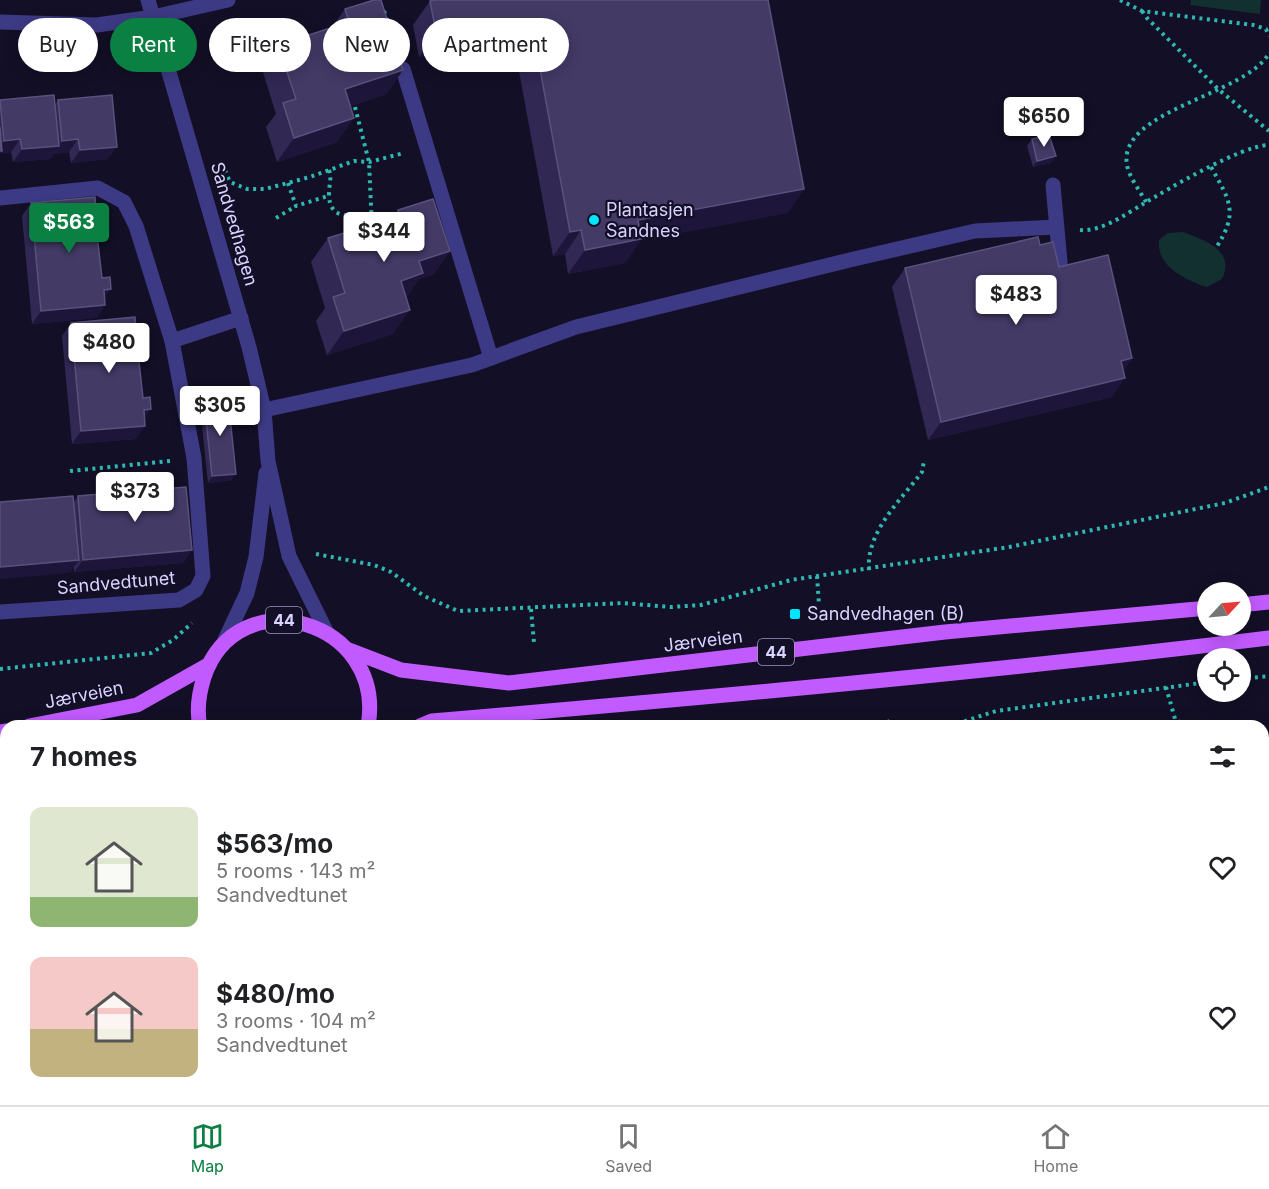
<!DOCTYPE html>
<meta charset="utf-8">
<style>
body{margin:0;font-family:Inter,sans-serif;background:#f6f6f6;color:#202124;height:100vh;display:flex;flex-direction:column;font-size:22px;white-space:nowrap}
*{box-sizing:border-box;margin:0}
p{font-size:20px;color:#757577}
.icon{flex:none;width:33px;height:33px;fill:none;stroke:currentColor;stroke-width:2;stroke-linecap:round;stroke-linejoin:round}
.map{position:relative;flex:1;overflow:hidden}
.sheet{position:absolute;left:0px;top:720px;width:1269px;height:386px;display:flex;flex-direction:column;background:#fff;border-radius:18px 18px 0 0;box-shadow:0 3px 15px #0003}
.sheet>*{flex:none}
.hud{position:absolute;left:18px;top:18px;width:600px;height:54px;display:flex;gap:12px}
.needle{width:39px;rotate:64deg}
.buttons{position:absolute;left:1197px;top:582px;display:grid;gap:12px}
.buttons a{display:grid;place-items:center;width:54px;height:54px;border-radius:50%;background:#fff;box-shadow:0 3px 15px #0003;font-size:30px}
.price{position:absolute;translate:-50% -51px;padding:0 14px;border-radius:6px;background:#fff;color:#222;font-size:20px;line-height:39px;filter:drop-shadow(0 2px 3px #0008)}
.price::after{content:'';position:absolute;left:50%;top:36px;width:18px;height:14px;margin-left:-9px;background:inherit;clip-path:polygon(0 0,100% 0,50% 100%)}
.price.selected{background:#0b8043;color:#fff}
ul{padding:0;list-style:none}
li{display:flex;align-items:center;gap:18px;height:150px;padding:0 30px}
li span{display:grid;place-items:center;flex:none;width:168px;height:120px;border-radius:12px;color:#555}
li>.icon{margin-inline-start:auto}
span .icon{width:72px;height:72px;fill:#fffc;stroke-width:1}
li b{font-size:26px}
h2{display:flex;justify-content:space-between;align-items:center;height:72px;padding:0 30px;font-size:26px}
.pill{padding:0 21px;border-radius:27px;background:#fff;box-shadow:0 3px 15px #0003;font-size:21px;line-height:54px}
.pill.selected{background:#0b8043;color:#fff}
.tab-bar{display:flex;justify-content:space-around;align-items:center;height:84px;border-top:2px solid #e0e0e0;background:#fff;font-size:16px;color:#757577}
.tab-bar a{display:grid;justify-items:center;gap:3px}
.tab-bar .selected{color:#0b8043}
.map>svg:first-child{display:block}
.park{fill:#12302f}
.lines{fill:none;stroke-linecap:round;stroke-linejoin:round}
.path{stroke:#2fb8b0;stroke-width:4;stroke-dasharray:3 4.5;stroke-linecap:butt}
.minor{stroke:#3d3a85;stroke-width:15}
.major{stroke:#c25bff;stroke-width:15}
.wall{fill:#312854}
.shaded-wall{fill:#1d163a}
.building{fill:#433a66;stroke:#5a527e;stroke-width:1.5}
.poi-dot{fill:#00e5ff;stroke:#130f26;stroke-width:2}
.labels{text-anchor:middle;stroke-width:4.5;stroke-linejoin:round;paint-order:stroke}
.shield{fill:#130f26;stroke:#9e99be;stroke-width:1.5}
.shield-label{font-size:16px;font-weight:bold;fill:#d9d4ff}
.poi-label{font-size:18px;fill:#d9d4ff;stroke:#130f26;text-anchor:start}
.street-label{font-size:18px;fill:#d9d4ff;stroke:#130f26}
</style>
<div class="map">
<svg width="1269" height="1105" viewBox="0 0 1269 1105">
<rect width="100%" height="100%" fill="#130f26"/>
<g class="park">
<path d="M 1191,0 L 1261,0 L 1260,14 L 1190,5 Z"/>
<path d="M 1183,232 C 1204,240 1236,250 1222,279 L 1207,287 C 1185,280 1156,266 1159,240 L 1168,233 Z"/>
</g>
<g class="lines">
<g class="path">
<path d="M 1120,0 L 1142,11 L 1253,25 L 1266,29 L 1269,36"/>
<path d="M 384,11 L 396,46"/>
<path d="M 1142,11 L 1147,18 L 1218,89 L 1269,131"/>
<path d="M 355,107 L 369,162 L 372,227"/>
<path d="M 1211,167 C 1230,201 1239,212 1216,248"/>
<path d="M 225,170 L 230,182 L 247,189 L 265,189 L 310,177 L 354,161 L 369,162 L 404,153"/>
<path d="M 329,170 C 332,179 329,184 329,194 C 329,221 352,216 369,214"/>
<path d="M 288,183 L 296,206 L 328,196"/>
<path d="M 1146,202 C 1140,191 1129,177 1127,165 C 1117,110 1247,95 1269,53"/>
<path d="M 276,218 L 296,206"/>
<path d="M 1080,230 C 1101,232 1126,214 1143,204 C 1170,188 1240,146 1269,145"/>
<path d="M 70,471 L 170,461"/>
<path d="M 316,554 L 374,565 L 391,572 L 424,596 L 458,611 L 623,603 L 671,607 L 701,605 L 791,580 L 1009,547 L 1225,503 L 1269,487"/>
<path d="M 869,570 C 866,532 900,501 922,472 L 924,461"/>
<path d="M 817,576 L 819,605"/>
<path d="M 531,609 L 534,643"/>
<path d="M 0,669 L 151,653 L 173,640 L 192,623"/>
<path d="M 1240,679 L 1269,676"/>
<path d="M 1166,687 L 1175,719 L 1186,726"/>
<path d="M 887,720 L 889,726"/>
<path d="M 950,726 L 996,711 L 1208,682"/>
<path d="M 1263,733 L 1269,733"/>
<path d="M 0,853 L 6,851"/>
<path d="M 1255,1100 L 1265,1105"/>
<path d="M 443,1105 L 443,1100"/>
<path d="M 1184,1105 L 1187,1100"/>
</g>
<g class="minor">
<path d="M 148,0 L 249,347 L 264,410 L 268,461 L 289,556 L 327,633"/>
<path d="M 0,22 L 97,25 L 153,17 L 228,0"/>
<path d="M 403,69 L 491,358"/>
<path d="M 1053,185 L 1061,273"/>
<path d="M 0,198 L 98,188 L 124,202 L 136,226 L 172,341"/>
<path d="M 264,410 L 472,365 L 576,327 L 854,259 L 975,231 L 1056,227"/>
<path d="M 0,612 L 179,600 L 196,590 L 203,576 L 194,458 L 172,341 L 241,318"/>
<path d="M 224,642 L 247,593 L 256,557 L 266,473"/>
<path d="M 1263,974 L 1269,974"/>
<path d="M 722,1100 L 724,1105"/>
<path d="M 60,1105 L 60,1100"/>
<path d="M 314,1105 L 314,1100"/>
<path d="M 999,1105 L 999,1100"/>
</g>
<g class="major">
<path d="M 1240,605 L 1269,602"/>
<path d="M 349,650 L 401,670 L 509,683 L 945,632 L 1208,608"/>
<path d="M 29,726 L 137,705 L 208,665"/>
<path d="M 200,726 C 196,709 199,693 204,677 C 238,577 387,621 368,726"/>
<path d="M 420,726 L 432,721 C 711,697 991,672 1269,638"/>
<path d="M 0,732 L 6,731"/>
<path d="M 0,763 L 6,763"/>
</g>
</g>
<g class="wall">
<path d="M 768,0 L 804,189 L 787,213 L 641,240 L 625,263 L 568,274 L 565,254 L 553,256 L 516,55 L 484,61 L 481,46 L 419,57 L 413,25 L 430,1 Z"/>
<path d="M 345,9 L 403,70 L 386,94 L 350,106 L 337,142 L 277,162 L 266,127 L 276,114 L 262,69 L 278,45 L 332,27 Z"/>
<path d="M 0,100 L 55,104 L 58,100 L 108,159 L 71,163 L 69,152 L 54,154 L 50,159 L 13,162 L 11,152 L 1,153 L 0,154 Z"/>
<path d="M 1032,139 L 1051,163 L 1033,167 L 1027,146 Z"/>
<path d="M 31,203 L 97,232 L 105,305 L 96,318 L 32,324 L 22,216 Z"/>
<path d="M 398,210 L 450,251 L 433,275 L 419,279 L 406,298 L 393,334 L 327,355 L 316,321 L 325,308 L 311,262 L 328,238 L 392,218 Z"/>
<path d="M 1040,245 L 1132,358 L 1124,370 L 1112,397 L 928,440 L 892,287 L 905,268 Z"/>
<path d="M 71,323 L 136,330 L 145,342 L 138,352 L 144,419 L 136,439 L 72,444 L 62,336 Z"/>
<path d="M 204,401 L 232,480 L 208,483 L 200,407 Z"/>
<path d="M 78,496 L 192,550 L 183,563 L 74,572 L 74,567 L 70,573 L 74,502 Z"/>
<path d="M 108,1100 L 158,1100 L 158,1105 L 104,1105 Z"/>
<path d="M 169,1100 L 183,1100 L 183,1105 L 165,1105 Z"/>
<rect x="225" y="1100" width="65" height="5"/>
<path d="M 352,1100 L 419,1100 L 415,1105 L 352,1104 Z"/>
<path d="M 429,1100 L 439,1100 L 436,1105 L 429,1105 Z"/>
<path d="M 543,1100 L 584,1100 L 584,1102 L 600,1103 L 603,1100 L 705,1100 L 705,1105 L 539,1105 Z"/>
<path d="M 773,1100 L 867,1100 L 864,1105 L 853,1104 L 853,1105 L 773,1105 Z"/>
<path d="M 909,1100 L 972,1100 L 973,1105 L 909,1105 Z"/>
<path d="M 1056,1100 L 1122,1100 L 1122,1105 L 1053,1105 Z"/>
</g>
<g class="shaded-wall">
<path d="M 497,22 L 481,46 L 419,57 L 436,33 Z"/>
<path d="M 533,31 L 516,55 L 484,61 L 501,37 Z"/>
<path d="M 403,70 L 386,94 L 328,113 L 345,89 Z"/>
<path d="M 354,118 L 337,142 L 277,162 L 294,138 Z"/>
<path d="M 20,139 L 11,152 L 1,153 L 0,154 L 0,147 L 4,141 Z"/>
<path d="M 78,139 L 69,152 L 54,154 L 50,159 L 13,162 L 22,149 L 58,146 L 62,141 Z"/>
<path d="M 117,147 L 108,159 L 71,163 L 80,150 Z"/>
<path d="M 1056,156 L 1051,163 L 1033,167 L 1037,161 Z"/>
<path d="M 804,189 L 787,213 L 641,240 L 625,263 L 568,274 L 585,250 L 638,220 Z"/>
<path d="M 105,221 L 96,234 L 97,222 Z"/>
<path d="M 581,230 L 565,254 L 553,256 L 570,232 Z"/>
<path d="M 450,251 L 433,275 L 419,279 L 407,297 L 384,305 L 401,281 L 419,261 Z"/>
<path d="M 111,289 L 102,302 L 104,290 Z"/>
<path d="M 105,305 L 96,318 L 32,324 L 41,311 Z"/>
<path d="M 410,310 L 393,334 L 327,355 L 344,331 Z"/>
<path d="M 145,342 L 136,355 L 137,343 Z"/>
<path d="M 1132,358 L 1119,377 L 1121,361 Z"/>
<path d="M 1125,378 L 1112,397 L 928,440 L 941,422 Z"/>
<path d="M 151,409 L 142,422 L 144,410 Z"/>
<path d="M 145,426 L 136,439 L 72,444 L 81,431 Z"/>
<path d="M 236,474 L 232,480 L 208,483 L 212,476 Z"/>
<path d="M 192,550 L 183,563 L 74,572 L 83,560 Z"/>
<path d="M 79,560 L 70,573 L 0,579 L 0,567 Z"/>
<path d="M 1263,909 L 1269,909 L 1269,931 L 1263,932 Z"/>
<path d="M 0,952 L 6,952 L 6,966 L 0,965 Z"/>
<rect x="0" y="1054" width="6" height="13"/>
<path d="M 354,1100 L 389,1100 L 385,1105 L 352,1104 Z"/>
<path d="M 392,1100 L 419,1100 L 415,1105 L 388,1105 Z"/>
<path d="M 433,1100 L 439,1100 L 436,1105 L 429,1105 Z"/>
<path d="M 813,1100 L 867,1100 L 864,1105 L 812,1101 Z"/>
</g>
<g class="building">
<path d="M 374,0 L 381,0 L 403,70 L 345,89 L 354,118 L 294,138 L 283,103 L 296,99 L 278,45 L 349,22 L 345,9 Z"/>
<path d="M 435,0 L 768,0 L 804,189 L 638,220 L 641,239 L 585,250 L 581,230 L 570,232 L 533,31 L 501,37 L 497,22 L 436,33 L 430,1 Z"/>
<path d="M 54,95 L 59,146 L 22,149 L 20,139 L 4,141 L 0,100 Z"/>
<path d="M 112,95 L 117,147 L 80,150 L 78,139 L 62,141 L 58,100 Z"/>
<path d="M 0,127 L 2,151 L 0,151 Z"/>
<path d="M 1049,135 L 1056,156 L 1037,161 L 1032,139 Z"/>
<path d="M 95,197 L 96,210 L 104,209 L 105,221 L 97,222 L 97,235 L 102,278 L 110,277 L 111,289 L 104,290 L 105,305 L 41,311 L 31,203 Z"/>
<path d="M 433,199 L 450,251 L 419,261 L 423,273 L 401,281 L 410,310 L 344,331 L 333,297 L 345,293 L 328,238 L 399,216 L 398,210 Z"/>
<path d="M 1038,237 L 1040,245 L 1053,242 L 1059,267 L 1108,255 L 1132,358 L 1121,361 L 1125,378 L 941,422 L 905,268 Z"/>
<path d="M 135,317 L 136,330 L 144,329 L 145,342 L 137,343 L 143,398 L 150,397 L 151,409 L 144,410 L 145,426 L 81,431 L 71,323 Z"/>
<path d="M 228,398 L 236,474 L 212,476 L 204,401 Z"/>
<path d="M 186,487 L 192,550 L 83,560 L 78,496 Z"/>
<path d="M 73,496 L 79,560 L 0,567 L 0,502 Z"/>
<path d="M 1269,820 L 1269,909 L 1263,909 L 1263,821 Z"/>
<rect x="0" y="874" width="6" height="78"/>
<path d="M 0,992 L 6,993 L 6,1054 L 0,1054 Z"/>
<path d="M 0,1074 L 6,1074 L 6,1100 L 45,1100 L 45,1105 L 0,1105 Z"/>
<rect x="113" y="1100" width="45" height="5"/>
<rect x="169" y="1100" width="14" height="5"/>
<rect x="234" y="1100" width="56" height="5"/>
<rect x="547" y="1100" width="37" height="5"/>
<path d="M 606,1100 L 643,1100 L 642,1105 L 605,1105 Z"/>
<rect x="645" y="1100" width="60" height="5"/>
<path d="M 782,1100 L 853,1100 L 853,1105 L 781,1105 Z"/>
<path d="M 918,1100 L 972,1100 L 973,1105 L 917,1105 Z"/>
<rect x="1060" y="1100" width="62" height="5"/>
<path d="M 584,1102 L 601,1103 L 601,1105 L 584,1105 Z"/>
</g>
<g class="poi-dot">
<circle cx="594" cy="220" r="6"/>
<rect x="789" y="608" width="12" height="12" rx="3"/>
</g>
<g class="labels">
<g class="shield">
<rect x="266" y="607" width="36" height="26" rx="4.5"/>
<rect x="758" y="639" width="36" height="26" rx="4.5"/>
</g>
<g class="shield-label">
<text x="284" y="626">44</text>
<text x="776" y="658">44</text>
</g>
<g class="poi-label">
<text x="606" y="216">Plantasjen<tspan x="606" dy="21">Sandnes</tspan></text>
<text x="807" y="620">Sandvedhagen (B)</text>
</g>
<g class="street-label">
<text transform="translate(234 224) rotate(74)" y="6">Sandvedhagen</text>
<text transform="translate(116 583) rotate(-5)" y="6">Sandvedtunet</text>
<text transform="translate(703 641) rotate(-7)" y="6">Jærveien</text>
<text transform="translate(84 695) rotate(-11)" y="6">Jærveien</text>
</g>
</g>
</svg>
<div class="buttons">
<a><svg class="needle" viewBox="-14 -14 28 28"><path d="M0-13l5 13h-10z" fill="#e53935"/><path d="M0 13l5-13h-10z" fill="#757577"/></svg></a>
<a><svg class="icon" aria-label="locate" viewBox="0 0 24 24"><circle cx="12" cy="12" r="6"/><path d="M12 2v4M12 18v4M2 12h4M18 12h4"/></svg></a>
</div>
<b class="price" style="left:1044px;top:148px">$650</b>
<b class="price selected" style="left:69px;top:254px">$563</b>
<b class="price" style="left:384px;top:263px">$344</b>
<b class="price" style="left:1016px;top:326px">$483</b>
<b class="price" style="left:109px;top:374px">$480</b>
<b class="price" style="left:220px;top:437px">$305</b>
<b class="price" style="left:135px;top:523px">$373</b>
<div class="hud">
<a class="pill">Buy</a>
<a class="pill selected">Rent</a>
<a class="pill">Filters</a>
<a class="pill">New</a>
<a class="pill">Apartment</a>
</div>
<section class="sheet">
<h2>7 homes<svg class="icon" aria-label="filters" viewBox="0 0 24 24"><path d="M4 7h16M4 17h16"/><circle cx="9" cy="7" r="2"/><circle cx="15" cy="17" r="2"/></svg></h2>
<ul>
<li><span style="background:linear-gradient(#dfe7d0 75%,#8fb573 0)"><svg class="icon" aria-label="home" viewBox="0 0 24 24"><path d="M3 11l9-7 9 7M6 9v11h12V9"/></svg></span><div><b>$563/mo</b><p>5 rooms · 143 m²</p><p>Sandvedtunet</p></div><svg class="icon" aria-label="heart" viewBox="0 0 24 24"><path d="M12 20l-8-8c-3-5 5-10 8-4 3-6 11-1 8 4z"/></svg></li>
<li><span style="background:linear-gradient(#f6c9c9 60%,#c2b280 0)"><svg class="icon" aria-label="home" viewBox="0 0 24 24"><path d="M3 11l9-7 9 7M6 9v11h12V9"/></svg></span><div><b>$480/mo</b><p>3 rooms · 104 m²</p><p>Sandvedtunet</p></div><svg class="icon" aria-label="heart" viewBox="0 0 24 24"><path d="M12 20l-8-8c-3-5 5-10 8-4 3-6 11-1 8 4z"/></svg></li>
</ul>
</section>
</div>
<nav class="tab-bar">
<a class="selected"><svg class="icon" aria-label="map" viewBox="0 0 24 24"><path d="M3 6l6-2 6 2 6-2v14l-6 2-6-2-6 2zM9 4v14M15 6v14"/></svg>Map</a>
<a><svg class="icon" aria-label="saved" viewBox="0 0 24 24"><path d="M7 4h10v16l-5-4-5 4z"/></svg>Saved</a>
<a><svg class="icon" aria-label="home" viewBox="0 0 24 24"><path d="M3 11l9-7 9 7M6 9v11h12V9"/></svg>Home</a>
</nav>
